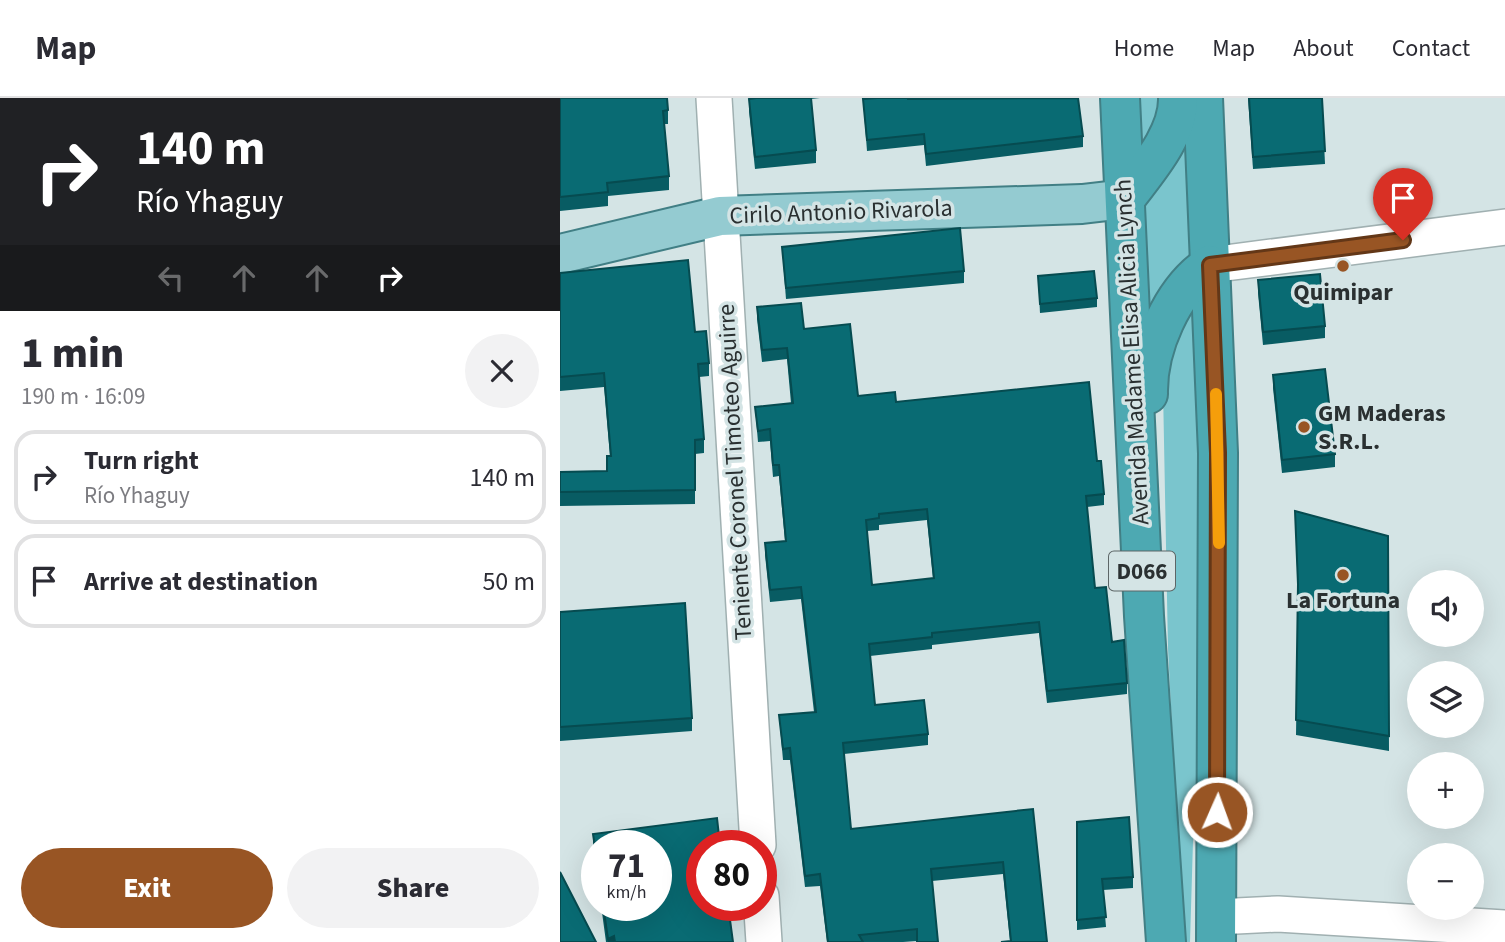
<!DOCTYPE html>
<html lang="en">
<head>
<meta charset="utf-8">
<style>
	body { margin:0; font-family:"Source Sans 3",sans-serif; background:#f2f2f3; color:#2b2b33; height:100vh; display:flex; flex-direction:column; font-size:26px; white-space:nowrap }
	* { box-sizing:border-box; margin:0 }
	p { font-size:23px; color:#7c7c81 }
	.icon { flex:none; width:38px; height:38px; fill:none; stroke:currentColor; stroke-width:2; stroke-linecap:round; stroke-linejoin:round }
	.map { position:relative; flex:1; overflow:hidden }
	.details { display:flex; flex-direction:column; background:#fff; width:560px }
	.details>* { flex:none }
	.top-card { background:#202124; color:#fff; overflow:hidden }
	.buttons { position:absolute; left:847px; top:472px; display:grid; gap:14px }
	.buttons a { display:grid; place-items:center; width:77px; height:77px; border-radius:50%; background:#fff; box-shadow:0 7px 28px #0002; font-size:35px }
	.speed { position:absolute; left:21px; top:732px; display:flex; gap:14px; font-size:35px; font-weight:700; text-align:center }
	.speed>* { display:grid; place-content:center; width:91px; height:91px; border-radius:50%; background:#fff; box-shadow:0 7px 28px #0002; line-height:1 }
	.speed small { font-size:18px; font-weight:400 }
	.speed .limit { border:10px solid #d22; background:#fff; color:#111 }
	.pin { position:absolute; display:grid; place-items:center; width:60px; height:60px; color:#fff; margin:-72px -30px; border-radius:50% 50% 50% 0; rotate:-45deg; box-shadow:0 0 7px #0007 }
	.pin .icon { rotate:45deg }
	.me { position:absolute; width:77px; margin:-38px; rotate:2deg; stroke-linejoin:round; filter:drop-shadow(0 0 5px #0008) }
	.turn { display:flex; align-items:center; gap:24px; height:147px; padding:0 21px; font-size:32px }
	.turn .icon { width:91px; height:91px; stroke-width:2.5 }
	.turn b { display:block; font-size:49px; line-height:60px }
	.lanes { display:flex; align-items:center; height:66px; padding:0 21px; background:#0003; justify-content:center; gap:35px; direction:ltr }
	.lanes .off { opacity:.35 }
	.round { display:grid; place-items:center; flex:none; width:74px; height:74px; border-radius:37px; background:#f2f2f3 }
	.summary { display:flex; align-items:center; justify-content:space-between; height:119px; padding:0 21px }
	h1 { font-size:42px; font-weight:800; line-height:52px }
	.cta { display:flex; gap:14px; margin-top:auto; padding:14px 21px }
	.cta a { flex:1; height:80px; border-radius:42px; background:#985524; color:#fff; font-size:28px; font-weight:800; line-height:80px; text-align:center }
	.cta a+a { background:#f2f2f3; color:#2b2b33 }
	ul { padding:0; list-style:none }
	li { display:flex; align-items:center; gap:21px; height:94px; margin:0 14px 10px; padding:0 7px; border:4px solid #e1e1e2; border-radius:21px }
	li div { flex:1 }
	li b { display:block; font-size:26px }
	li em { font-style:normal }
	header { display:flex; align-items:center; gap:42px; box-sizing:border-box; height:98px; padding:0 35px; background:#fff; border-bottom:2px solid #e1e1e2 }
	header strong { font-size:33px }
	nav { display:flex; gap:38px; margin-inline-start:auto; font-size:24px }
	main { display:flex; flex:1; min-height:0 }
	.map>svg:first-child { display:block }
	.grass { fill:#7ac5cd }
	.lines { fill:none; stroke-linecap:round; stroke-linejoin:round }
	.minor-casing { stroke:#a0b0b1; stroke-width:38 }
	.major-casing { stroke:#417f85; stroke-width:42 }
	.highway-casing { stroke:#417f85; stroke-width:42 }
	.minor { stroke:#fff; stroke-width:35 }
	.major { stroke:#94cbd1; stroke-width:38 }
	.highway { stroke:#4da9b2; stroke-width:38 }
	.wall { fill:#085c63; fill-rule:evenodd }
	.shaded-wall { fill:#064b50 }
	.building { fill:#096b73; stroke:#064b50; stroke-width:2; fill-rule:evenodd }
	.route-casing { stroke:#633717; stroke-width:18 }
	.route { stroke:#985524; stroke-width:12 }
	.slow { stroke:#f59e0b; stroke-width:12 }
	.poi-dot { fill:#985524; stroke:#d4e4e5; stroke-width:2.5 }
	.labels { text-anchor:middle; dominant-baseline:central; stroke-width:7; stroke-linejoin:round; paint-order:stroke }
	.shield { fill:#d4e4e5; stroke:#5d6667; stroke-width:2 }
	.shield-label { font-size:23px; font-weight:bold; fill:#2a3031 }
	.street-label { font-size:24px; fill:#2a3031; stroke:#d4e4e5 }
	.poi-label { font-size:24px; font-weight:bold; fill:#2a3031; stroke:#d4e4e5 }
</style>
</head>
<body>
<header>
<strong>Map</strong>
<nav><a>Home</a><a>Map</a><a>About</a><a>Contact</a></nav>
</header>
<main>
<section class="details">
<div class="top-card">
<div class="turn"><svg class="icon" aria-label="right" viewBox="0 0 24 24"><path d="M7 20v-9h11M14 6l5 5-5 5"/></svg><div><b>140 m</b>Río Yhaguy</div></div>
<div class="lanes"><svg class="icon off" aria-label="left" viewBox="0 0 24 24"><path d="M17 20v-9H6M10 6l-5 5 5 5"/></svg><svg class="icon off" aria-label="ahead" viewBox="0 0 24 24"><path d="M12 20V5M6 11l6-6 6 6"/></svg><svg class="icon off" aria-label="ahead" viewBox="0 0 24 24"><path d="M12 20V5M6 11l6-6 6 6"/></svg><svg class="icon" aria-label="right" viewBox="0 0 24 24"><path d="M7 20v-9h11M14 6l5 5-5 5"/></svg></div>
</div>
<div class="summary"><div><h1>1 min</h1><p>190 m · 16:09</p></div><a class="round"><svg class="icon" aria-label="close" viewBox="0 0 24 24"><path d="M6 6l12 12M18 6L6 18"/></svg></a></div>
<ul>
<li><svg class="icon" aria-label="right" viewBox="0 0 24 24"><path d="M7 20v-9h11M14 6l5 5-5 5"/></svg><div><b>Turn right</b><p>Río Yhaguy</p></div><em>140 m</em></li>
<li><svg class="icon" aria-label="arrive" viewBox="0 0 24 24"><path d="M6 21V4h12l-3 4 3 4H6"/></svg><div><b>Arrive at destination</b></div><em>50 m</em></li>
</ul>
<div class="cta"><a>Exit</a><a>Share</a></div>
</section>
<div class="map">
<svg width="945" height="844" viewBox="0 0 945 844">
	<rect width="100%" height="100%" fill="#d4e4e5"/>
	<!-- grass -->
	<g class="grass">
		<path d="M576 0H607L580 60Z"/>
		<path d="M625 28 633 155 589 237 580 100Z"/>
		<path d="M635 192 640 287 641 687 633 743 630 844H623L608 551 603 291 605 259Z"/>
	</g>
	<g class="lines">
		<defs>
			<g id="minor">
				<path d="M154 0 198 747"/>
				<path d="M650 167 945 129"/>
				<path d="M201 798 204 844"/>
				<path d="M656 819 718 816 945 830"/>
			</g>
			<path id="major" d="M0 156 160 118 522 106 565 101"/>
			<g id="highway">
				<path d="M560 0 584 518 606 844"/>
				<path d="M643 0 658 355 656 844"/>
				<path d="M565 101C586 73 619 37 618 0"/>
				<path d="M588 296C587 250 612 192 650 167"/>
			</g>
		</defs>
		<!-- minor casing -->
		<use href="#minor" class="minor-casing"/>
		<!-- major casing -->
		<use href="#major" class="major-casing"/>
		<!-- highway casing -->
		<use href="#highway" class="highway-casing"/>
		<!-- minor -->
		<use href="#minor" class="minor"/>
		<!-- major -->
		<use href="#major" class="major"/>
		<!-- highway -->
		<use href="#highway" class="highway"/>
	</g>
	<!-- wall -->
	<g class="wall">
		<path d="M0 0 108 12V26H104L109 78V92L48 98V108L0 113Z"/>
		<path d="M195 0H260L251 1 256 52V65L195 71 189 13V1Z"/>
		<path d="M688 0H762L765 66 693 71Z"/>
		<path d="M303 1H348L523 38V49L366 68 364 47 307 53Z"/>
		<path d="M222 149 404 173V185L226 201Z"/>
		<path d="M0 175 135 234 149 265V278L139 279 144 341V355L135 356V406L0 408V374L47 373 50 358 44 289 0 293Z"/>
		<path d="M478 178 537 200V209L480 215Z"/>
		<path d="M698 182 765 228V240L703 247 698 195Z"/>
		<path d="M197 209 244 231 298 298 336 304 537 363 544 396V407L527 409 535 490 552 544 567 585V596L487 605 479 535 372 547V551L310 558 315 607 368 636V647L284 656 291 731 473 711 487 844 450 843 443 776 372 783 357 843 343 844H267L260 788 245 789 230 662H223L219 617 254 614 241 501 210 504 205 457V445L225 443 219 378 213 379 210 343 198 344 195 309 231 305 227 261 202 264 197 221ZM367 422 373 481 312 487 307 433 319 432V427Z"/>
		<path d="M713 277 775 356V369L722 375 713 290Z"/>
		<path d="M735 413 828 438 829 653 736 637 738 497Z"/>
		<path d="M0 514 132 620V633L0 643Z"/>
		<path d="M517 724 573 779V790L543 792 546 829 517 832Z"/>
		<path d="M33 736 173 844H46L41 807H96L37 747V775L33 749Z"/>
	</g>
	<!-- shaded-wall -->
	<path class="shaded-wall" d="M54 838V844H48V841Z"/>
	<!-- building -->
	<g class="building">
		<path d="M0 0H107L108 12 103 13 109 78 47 85 48 94 0 99Z"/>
		<path d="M196 0H251L256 52 195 59 189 1Z"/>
		<path d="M317 0H348V1L518 0 523 38 366 56 364 36 307 42 303 1Z"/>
		<path d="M689 0H762L765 53 693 59Z"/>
		<path d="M400 130 404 173 226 190 222 149Z"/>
		<path d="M128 162 135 234 146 233 149 265 138 266 144 341 135 342V392L0 394V374L47 373V358H51L44 275 0 279V175Z"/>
		<path d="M534 173 537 200 480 206 478 178Z"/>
		<path d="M760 176 765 228 703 234 698 182Z"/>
		<path d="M241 205 244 231 290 226 298 298 335 294 336 304 529 284 537 363H541L544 396 526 398 535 490 546 489 552 544 564 542 567 585 487 593 479 524 372 535V539L309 546 315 607 364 602 368 636 283 645 291 731 473 711 487 844H441L451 843 443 764 371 771 378 844H357V831L299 837 303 844H268L260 776 245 778 230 650 223 651 219 617 256 614 241 489 210 492 205 445 226 443 219 367H213L210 331 198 333 195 309 233 305 227 250 202 252 197 209ZM367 411 374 480 312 487 306 422 319 420V416Z"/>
		<path d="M765 271 775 356 722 362 713 277Z"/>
		<path d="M735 413 828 438 829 638 736 622 738 486Z"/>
		<path d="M125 505 132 620 0 629V514Z"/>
		<path d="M569 719 573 779 542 781 546 819 517 822V724Z"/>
		<path d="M157 720 160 747H142V807H168L173 844H55L54 838 48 841 43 807H96V747H37V762L33 736Z"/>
		<path d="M0 774 36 844H0Z"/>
	</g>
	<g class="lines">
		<defs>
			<path id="route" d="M657 714 658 355 650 167 843 142"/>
		</defs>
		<!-- route casing -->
		<use href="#route" class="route-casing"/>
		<!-- route -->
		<use href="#route" class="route"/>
		<!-- slow -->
		<path class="slow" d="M656 296 659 445"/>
	</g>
	<!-- markers -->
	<g class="poi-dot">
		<circle cx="783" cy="168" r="7"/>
		<circle cx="744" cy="329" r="7"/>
		<circle cx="783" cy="477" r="7"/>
	</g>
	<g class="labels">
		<!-- shield labels -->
		<rect class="shield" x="549" y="453.5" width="66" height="39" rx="5"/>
		<g class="shield-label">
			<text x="582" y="473">D066</text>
		</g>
		<!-- street labels -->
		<g class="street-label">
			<text transform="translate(281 114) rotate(-2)">Cirilo Antonio Rivarola</text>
			<text transform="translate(572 254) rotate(-93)">Avenida Madame Elisa Alicia Lynch</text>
			<text transform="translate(175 374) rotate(-93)">Teniente Coronel Timoteo Aguirre</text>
		</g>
		<!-- poi labels -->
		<g class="poi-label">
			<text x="783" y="194">Quimipar</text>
			<text x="758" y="315" text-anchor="start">GM Maderas<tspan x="758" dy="28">S.R.L.</tspan></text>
			<text x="783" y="502">La Fortuna</text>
		</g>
	</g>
</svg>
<div class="buttons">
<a><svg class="icon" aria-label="sound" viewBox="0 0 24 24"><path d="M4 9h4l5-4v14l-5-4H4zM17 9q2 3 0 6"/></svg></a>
<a><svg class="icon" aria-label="layers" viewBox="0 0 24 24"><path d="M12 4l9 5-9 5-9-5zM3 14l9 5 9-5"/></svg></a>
<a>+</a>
<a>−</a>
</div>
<div class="speed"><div>71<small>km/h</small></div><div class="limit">80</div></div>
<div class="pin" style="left:843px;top:142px;background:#d93025"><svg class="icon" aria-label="arrive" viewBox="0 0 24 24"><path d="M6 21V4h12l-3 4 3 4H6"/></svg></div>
<svg class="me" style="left:657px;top:714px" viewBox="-20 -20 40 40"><circle r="17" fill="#985524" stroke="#fff" stroke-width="3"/><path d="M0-11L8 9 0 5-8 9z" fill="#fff"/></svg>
</div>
</main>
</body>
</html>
